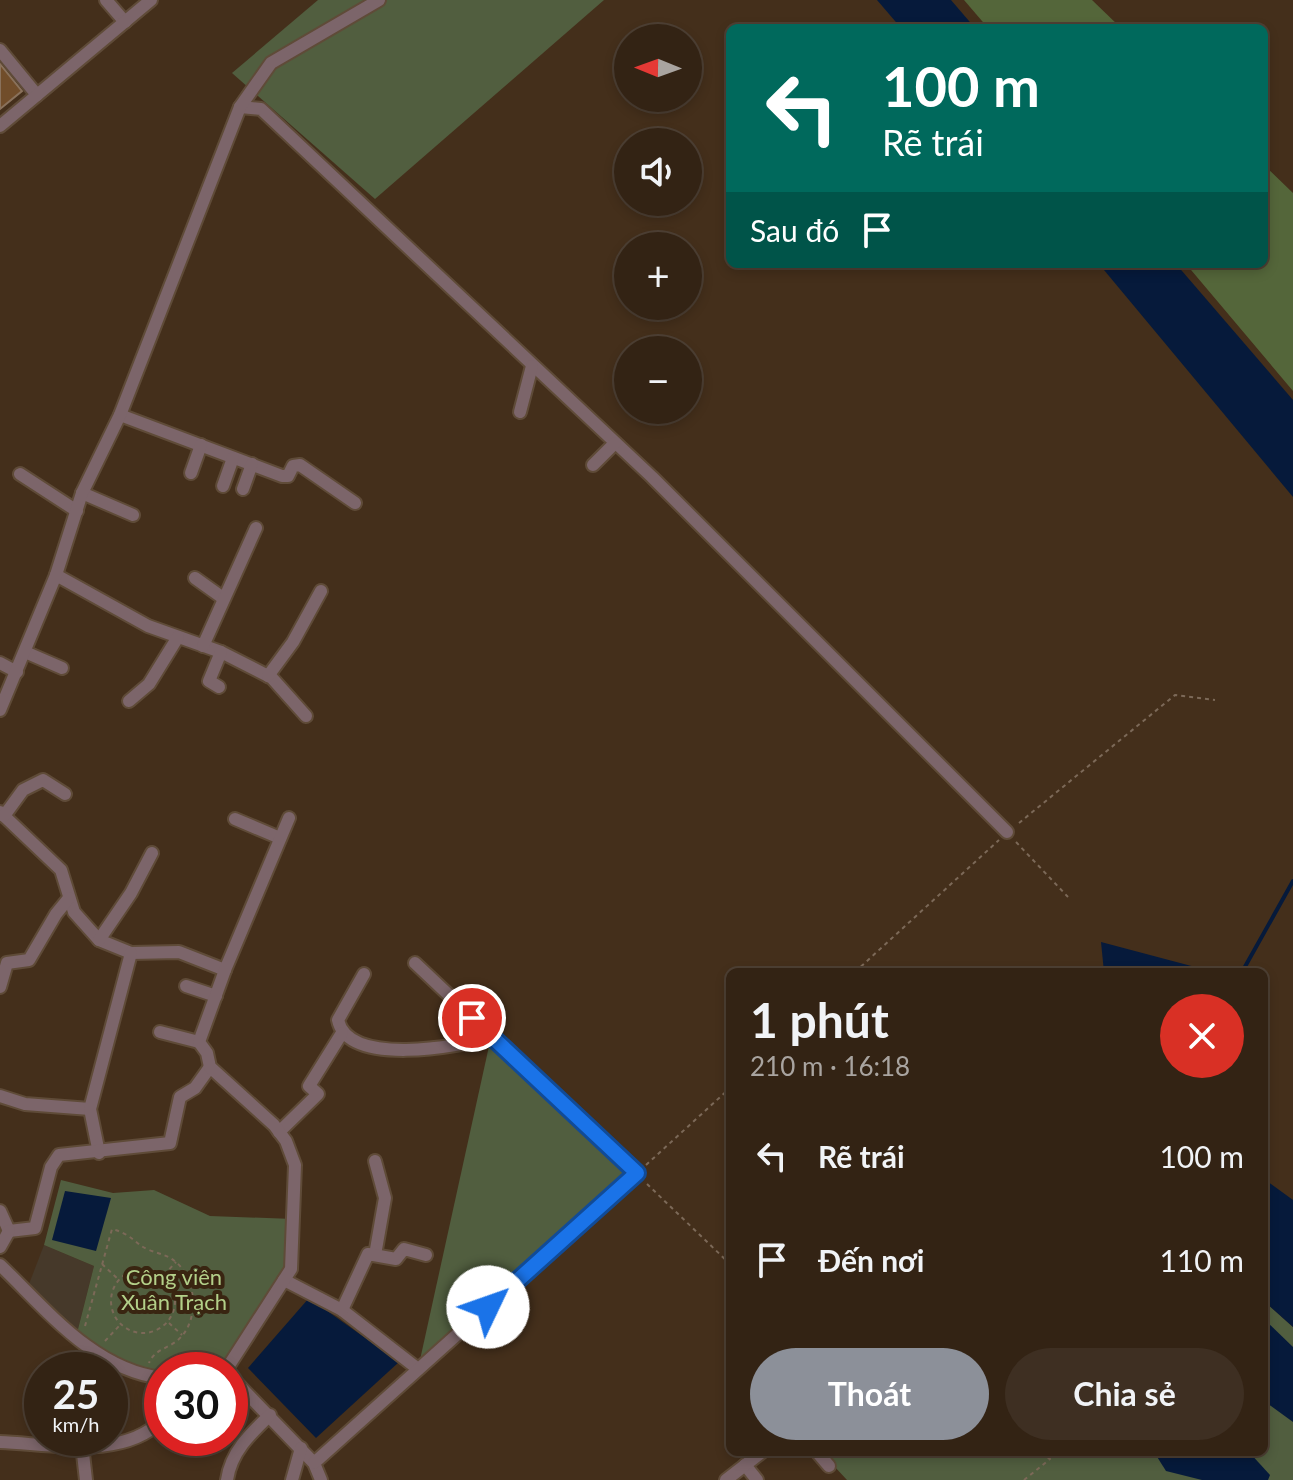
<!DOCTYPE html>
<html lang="vi">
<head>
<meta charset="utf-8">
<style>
	body { margin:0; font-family:Lato,sans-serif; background:#3e2f22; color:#f1f3f6; height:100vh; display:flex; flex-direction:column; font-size:30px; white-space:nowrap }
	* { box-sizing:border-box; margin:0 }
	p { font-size:26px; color:#a9a4a0 }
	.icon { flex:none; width:44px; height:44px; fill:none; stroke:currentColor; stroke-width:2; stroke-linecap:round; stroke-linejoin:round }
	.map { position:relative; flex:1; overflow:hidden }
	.drawer { position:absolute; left:726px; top:968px; width:542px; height:488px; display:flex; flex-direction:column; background:#332314; border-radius:12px; box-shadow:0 4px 12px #0003,0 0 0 2px #4e4034 }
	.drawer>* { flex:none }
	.guide { position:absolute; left:726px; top:24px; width:542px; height:244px; border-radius:12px; box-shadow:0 4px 12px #0003,0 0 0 2px #4e4034; background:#00695c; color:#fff; overflow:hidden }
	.needle { width:52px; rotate:271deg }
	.controls { position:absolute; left:614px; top:24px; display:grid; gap:16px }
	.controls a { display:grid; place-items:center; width:88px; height:88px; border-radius:50%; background:#332314; box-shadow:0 4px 12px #0003,0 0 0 2px #4e4034; font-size:40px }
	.speed { position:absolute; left:24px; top:1352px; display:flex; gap:16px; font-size:40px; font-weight:700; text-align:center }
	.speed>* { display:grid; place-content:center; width:104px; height:104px; border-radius:50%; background:#332314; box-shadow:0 4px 12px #0003,0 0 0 2px #4e4034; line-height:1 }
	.speed small { font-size:20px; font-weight:400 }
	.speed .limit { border:12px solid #d22; background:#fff; color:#111 }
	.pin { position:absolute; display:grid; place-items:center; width:68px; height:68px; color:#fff; margin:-34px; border:4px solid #fff; border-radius:50%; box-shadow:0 2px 8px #0007 }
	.me { position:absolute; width:88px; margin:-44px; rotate:48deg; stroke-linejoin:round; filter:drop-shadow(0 0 6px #0008) }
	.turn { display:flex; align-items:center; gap:28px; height:168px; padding:0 24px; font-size:36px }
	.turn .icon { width:104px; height:104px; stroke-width:2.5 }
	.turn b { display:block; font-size:56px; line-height:68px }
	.then { display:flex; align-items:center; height:76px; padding:0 24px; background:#0003; gap:16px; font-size:30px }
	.round { display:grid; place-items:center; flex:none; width:84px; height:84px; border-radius:42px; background:#3e2f22 }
	.overview { display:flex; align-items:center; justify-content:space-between; height:136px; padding:0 24px }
	h1 { font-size:48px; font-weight:700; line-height:60px }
	.primary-button { display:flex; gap:16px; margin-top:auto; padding:16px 24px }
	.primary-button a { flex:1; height:92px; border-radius:48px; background:#8c9099; color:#fff; font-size:32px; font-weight:700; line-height:92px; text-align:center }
	.primary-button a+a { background:#3e2f22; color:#f1f3f6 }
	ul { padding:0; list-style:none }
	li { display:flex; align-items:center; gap:24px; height:104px; padding:0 24px }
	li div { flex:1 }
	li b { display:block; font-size:30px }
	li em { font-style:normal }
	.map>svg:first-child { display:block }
	.commercial { fill:#46392a }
	.green { fill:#515e3f }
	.forest { fill:#54663a }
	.water { fill:#061a3b }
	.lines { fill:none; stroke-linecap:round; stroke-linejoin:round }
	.stream { stroke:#061a3b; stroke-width:4 }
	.building { fill:#714d2a; stroke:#89715b; stroke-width:2 }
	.minor-casing { stroke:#5f4b38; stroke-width:16 }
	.path { stroke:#7c6958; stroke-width:2; stroke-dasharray:4 4; stroke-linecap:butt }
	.minor { stroke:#7c656a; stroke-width:12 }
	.route-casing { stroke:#114b97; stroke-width:20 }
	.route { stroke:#1a73e8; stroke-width:14 }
	.labels { text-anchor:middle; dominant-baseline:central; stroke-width:8; stroke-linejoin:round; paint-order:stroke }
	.park-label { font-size:22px; fill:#b3d089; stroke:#392511 }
</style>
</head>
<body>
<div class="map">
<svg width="1293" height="1480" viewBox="0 0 1293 1480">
	<rect width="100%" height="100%" fill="#442f1b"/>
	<!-- commercial -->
	<path class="commercial" d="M44 1245 94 1266 76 1337 29 1284Z"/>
	<!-- green -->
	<g class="green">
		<path d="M318 0H604L375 199 232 73Z"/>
		<path d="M491 1037 637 1173 418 1369Z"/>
		<path d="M61 1180 113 1193 154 1190 210 1216 293 1219 291 1269 226 1370H162V1378L148 1377 76 1337 94 1266 44 1245Z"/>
		<path d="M1264 1301 1293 1327V1480H847L821 1452H1032L1050 1459 1054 1452H1264Z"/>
	</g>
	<!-- forest -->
	<g class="forest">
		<path d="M964 0H1092L1121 28H988Z"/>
		<path d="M1264 165 1293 193V391L1186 264H1264Z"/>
	</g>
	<!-- water -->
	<g class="water">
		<path d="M877 0H951L975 28H901Z"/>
		<path d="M1099 264H1176L1293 400V497Z"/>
		<path d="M1101 942 1214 972H1104Z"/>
		<path d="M1264 1179 1293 1200V1327L1264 1301Z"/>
		<path d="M65 1191 111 1198 96 1251 52 1240Z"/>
		<path d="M309 1298 399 1362 316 1438 248 1368Z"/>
		<path d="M1264 1319 1293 1347V1422L1264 1401Z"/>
		<path d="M1154 1452H1249L1270 1475 1268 1480H1202L1166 1471Z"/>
	</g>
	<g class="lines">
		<!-- stream -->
		<path class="stream" d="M1242 972 1293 881"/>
	</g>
	<!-- building -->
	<path class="building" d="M0 64 22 91 0 109Z"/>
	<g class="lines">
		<defs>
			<g id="minor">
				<path d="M106 0 125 22"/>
				<path d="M0 50 37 95"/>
				<path d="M240 107 261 109 652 477 1007 832"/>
				<path d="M0 126 151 0"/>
				<path d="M520 412 532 366"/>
				<path d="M120 415 282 476H288L293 466 300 465 355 503"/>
				<path d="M593 465 615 443"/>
				<path d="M191 473 201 445"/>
				<path d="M20 474 77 511"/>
				<path d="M223 486 233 458"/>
				<path d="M243 489 252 464"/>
				<path d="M82 493 133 515"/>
				<path d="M56 575 148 626 221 652 272 678 306 716"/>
				<path d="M195 578 223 598"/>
				<path d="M203 646 256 528"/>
				<path d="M25 652 62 668"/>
				<path d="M0 663 17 672"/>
				<path d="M268 676 293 642 321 591"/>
				<path d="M219 687 209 681 221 652"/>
				<path d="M129 701 149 684 178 637"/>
				<path d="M0 710 56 575 82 493 120 415 240 107 271 63 379 0"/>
				<path d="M0 812 61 870 74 912 99 940 131 953 179 952 225 970"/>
				<path d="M4 816 23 790 43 780 65 794"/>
				<path d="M235 819 280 838"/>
				<path d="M99 940 131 893 152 853"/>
				<path d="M364 974 338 1020C348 1067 459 1047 491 1037"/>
				<path d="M186 986 216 996"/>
				<path d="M0 987 7 963 29 960 56 914 69 898"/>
				<path d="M160 1032 199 1042"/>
				<path d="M0 1096 25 1104 90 1109"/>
				<path d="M279 1132 318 1094 309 1086 342 1033"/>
				<path d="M99 1153 90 1109 131 953"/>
				<path d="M0 1211 9 1231"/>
				<path d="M9 1231 35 1228 51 1167 59 1155 170 1143 180 1097 195 1088 210 1067"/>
				<path d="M0 1247 9 1231"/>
				<path d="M375 1255 385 1198 375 1161"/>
				<path d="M0 1265C47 1310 94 1370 162 1378"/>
				<path d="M284 1280 342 1310 418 1369"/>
				<path d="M342 1310 368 1254 396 1259 404 1249 426 1255"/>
				<path d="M226 1370 291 1269 295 1165 286 1141 274 1125 210 1067 207 1053 199 1042 225 970 289 818"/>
				<path d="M230 1376 314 1463 321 1480"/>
				<path d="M0 1442C51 1444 123 1460 162 1420"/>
				<path d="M82 1445 86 1480"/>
				<path d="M817 1452 829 1466"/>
				<path d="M314 1463 637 1173 415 963"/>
				<path d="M745 1465 757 1480"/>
				<path d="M227 1480C231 1452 250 1434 270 1415"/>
				<path d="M292 1480 301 1448"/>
				<path d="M726 1480 762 1452"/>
			</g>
		</defs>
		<!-- minor casing -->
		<use href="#minor" class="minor-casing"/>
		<!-- path -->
		<g class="path">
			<path d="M1019 823 1175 695 1215 700"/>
			<path d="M1016 842 1068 897"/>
			<path d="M855 972 999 840"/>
			<path d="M646 1165 730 1088"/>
			<path d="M647 1184 730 1264"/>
			<path d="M102 1264 118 1279"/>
			<circle cx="143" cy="1301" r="32"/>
			<path d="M164 1275 176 1262"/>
			<path d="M169 1323 182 1335"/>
			<path d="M85 1326 112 1229C132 1234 136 1245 149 1250 160 1254 168 1255 177 1263 196 1280 199 1318 181 1337 170 1349 155 1348 149 1363"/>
			<path d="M105 1341 120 1325"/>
			<path d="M1024 1480 1050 1459 1036 1452"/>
		</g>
		<!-- minor -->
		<use href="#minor" class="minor"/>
	</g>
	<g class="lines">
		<defs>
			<path id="route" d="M472 1018 637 1173 488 1307"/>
		</defs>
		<!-- route casing -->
		<use href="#route" class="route-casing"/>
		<!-- route -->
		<use href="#route" class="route"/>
	</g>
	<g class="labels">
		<!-- park labels -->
		<g class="park-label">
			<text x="174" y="1276">Công viên<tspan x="174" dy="25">Xuân Trạch</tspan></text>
		</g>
	</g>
</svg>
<div class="controls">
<a><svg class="needle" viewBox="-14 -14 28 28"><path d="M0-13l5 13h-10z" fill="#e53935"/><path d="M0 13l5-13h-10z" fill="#a9a4a0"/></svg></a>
<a><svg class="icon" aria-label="sound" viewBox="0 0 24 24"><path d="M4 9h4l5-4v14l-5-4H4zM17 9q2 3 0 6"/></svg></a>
<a>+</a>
<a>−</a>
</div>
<div class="speed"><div>25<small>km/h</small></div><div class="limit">30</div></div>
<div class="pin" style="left:472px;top:1018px;background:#d93025"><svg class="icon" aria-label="arrive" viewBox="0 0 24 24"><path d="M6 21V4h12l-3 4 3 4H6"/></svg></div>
<svg class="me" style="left:488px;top:1307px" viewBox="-20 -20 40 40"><circle r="19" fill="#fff"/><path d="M0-13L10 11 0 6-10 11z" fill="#1a73e8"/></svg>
<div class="guide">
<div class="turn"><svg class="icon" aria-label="left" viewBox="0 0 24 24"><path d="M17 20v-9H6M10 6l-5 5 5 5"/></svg><div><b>100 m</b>Rẽ trái</div></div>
<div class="then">Sau đó<svg class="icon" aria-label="arrive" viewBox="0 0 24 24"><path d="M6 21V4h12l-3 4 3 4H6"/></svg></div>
</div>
<section class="drawer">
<div class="overview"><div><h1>1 phút</h1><p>210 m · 16:18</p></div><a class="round" style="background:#d93025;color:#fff"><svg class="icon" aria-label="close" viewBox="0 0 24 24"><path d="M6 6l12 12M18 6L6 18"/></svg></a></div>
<ul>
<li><svg class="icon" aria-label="left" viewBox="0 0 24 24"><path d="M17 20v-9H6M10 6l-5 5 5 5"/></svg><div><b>Rẽ trái</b></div><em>100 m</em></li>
<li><svg class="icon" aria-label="arrive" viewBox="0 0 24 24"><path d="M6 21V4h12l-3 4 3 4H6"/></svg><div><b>Đến nơi</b></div><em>110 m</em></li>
</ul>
<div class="primary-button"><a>Thoát</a><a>Chia sẻ</a></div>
</section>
</div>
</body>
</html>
